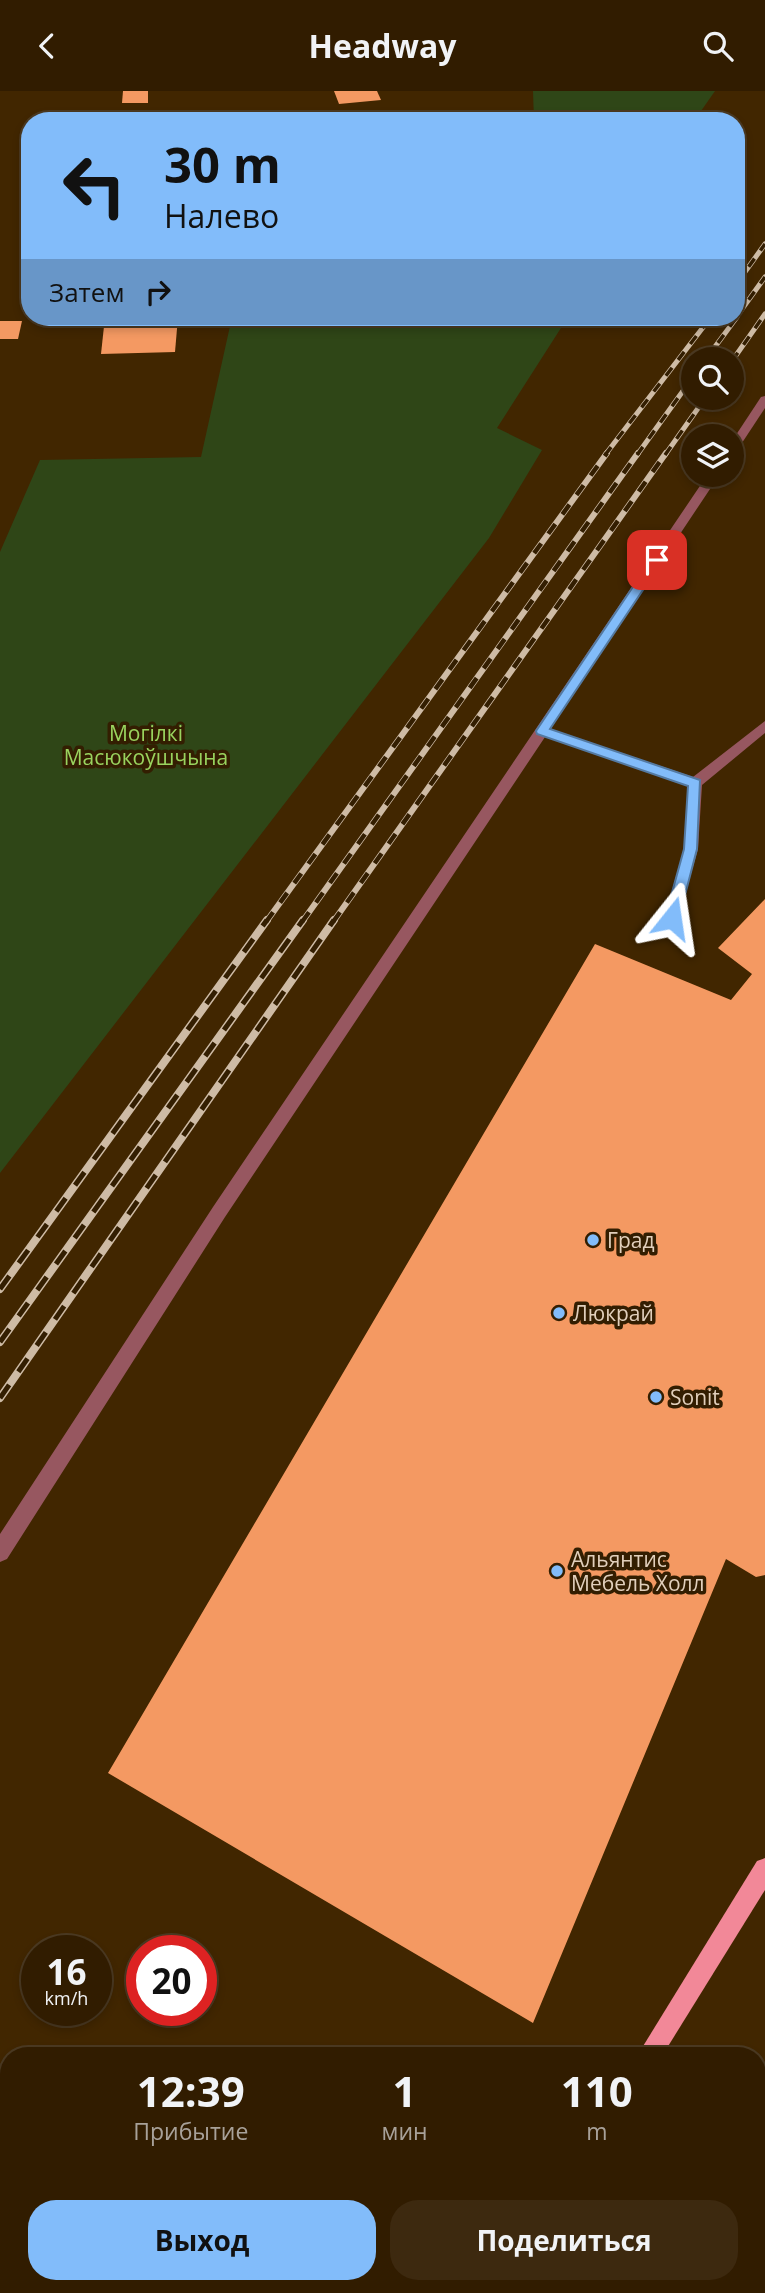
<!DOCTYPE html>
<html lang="ru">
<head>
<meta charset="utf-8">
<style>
	body { margin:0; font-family:"Open Sans",sans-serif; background:#3d290f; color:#f1f3f6; height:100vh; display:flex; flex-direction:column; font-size:26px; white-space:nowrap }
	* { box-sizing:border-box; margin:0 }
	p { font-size:23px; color:#a8a199 }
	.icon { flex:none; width:38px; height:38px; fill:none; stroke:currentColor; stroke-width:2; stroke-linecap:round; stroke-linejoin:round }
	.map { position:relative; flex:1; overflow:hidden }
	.side { position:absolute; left:0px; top:1956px; width:766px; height:247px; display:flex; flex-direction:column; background:#311c00; border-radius:28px 28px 0 0; box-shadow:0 4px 10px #0003,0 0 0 2px #4c3a22 }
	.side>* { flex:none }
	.hud { position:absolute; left:21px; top:21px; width:724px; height:214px; border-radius:28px; box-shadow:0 4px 10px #0003,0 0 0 2px #4c3a22; background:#82bcfa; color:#111; overflow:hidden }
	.tools { position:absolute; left:681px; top:256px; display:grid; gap:14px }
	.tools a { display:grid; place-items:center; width:63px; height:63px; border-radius:50%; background:#311c00; box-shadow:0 4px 10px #0003,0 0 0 2px #4c3a22; font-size:35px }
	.speed { position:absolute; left:21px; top:1844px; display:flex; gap:14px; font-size:35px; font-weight:700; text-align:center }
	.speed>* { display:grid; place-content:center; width:91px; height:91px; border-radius:50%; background:#311c00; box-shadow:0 4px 10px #0003,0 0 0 2px #4c3a22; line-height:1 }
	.speed small { font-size:18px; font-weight:400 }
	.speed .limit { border:10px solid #d22; background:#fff; color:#111 }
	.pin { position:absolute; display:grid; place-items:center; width:60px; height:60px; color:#fff; margin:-30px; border-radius:14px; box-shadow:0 4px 10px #0006 }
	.me { position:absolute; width:77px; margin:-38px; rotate:15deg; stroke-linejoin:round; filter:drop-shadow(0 0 5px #0008) }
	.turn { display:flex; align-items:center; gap:24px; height:147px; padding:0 28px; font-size:32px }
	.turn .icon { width:91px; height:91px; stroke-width:2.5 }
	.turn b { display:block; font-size:49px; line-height:60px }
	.then { display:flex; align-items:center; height:66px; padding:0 28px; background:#0003; gap:14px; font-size:26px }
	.eta { display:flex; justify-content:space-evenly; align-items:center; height:119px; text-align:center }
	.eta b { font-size:42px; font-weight:700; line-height:49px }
	.primary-button { display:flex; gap:14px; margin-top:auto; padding:14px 28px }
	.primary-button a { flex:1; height:80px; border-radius:28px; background:#82bcfa; color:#111; font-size:28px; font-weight:700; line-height:80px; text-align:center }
	.primary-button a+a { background:#3d290f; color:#f1f3f6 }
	header { display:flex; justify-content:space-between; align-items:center; height:91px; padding:0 28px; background:#311c00; font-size:32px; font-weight:700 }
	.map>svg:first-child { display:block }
	.green { fill:#2f4617 }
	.building { fill:#f49962 }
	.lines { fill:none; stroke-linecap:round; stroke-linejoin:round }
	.minor { fill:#975760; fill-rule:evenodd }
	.major { fill:#f28898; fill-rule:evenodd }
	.rail-far2-casing { stroke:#cebba5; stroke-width:5 }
	.rail-far1-casing { stroke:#cebba5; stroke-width:6 }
	.rail-casing { stroke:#cebba5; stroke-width:8 }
	.rail-far2 { stroke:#331e01; stroke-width:3.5; stroke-dasharray:10; stroke-linecap:butt }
	.rail-far1 { stroke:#331e01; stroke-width:4.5; stroke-dasharray:12; stroke-linecap:butt }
	.rail { stroke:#331e01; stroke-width:5; stroke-dasharray:16; stroke-linecap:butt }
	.route { fill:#82bcfa; stroke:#547aa2; stroke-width:2 }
	.poi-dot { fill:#82bcfa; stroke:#331e01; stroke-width:2.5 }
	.labels { text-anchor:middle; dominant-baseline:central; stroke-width:7; stroke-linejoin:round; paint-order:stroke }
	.park-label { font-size:21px; fill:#99d35e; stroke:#331e01 }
	.poi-label { font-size:21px; fill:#e1cfbb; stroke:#331e01; text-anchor:start }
</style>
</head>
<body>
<header><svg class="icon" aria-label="back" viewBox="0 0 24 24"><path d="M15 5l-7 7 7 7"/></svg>Headway<svg class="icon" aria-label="search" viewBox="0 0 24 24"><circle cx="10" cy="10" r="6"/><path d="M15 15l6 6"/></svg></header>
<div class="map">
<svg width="765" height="2202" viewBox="0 0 765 2202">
	<rect width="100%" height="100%" fill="#412600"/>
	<!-- green -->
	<g class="green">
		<path d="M533 0H715L694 30H534Z"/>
		<path d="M232 226H568L497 337 542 359 489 447 0 1082V461L40 369 201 366Z"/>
	</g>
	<!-- building -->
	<g class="building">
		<path d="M123 0H148V12H122Z"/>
		<path d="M334 0H377L381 9 339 13Z"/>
		<path d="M105 226H178L175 261 101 263Z"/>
		<path d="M0 230H22L18 248H0Z"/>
		<path d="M765 808V1484L756 1486 726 1468 533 1932 108 1682 595 853 731 909 752 883 718 857Z"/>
	</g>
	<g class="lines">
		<!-- minor -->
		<g class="minor">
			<path d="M765 305V317L736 361H732V350L761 306Z"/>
			<path d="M708 383H720L550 638 693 686 765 630V642L702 694 698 758 677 831H667L664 827 684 758 688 695 545 646 225 1126 7 1468 0 1471V1443L213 1116Z"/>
			<path d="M458 2194H487L483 2202H455Z"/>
		</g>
		<!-- major -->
		<g class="major">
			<path d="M765 1767V1799L662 1965H637L757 1770Z"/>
			<path d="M765 1994V2028L758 2031V1997Z"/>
			<path d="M516 2194H543L539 2202H513Z"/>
			<path d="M656 2194H683L679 2202H653Z"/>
		</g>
		<defs>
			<g id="rail-far2">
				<path d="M737 192 765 153"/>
				<path d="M737 225 765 186"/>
				<path d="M706 268 737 226"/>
				<path d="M732 270 765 223"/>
				<path d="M605 364 711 226"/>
				<path d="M637 364 693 286"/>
				<path d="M665 364 706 306"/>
			</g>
			<g id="rail-far1">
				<path d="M266 831 607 362"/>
				<path d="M302 831 638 362"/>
				<path d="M333 831 666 362"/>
			</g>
			<g id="rail">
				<path d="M0 1198 267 829"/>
				<path d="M0 1251 303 829"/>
				<path d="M0 1307 334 829"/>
			</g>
		</defs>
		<!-- rail-far2 casing -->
		<use href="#rail-far2" class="rail-far2-casing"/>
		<!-- rail-far1 casing -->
		<use href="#rail-far1" class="rail-far1-casing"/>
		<!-- rail casing -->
		<use href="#rail" class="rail-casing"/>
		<!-- rail-far2 -->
		<use href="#rail-far2" class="rail-far2"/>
		<!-- rail-far1 -->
		<use href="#rail-far1" class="rail-far1"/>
		<!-- rail -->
		<use href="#rail" class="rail"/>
	</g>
	<!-- route -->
	<path class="route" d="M657 465 663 469 550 638 700 689 697 758 679 827 672 833 665 827 684 758 688 695 537 643 536 640 653 466Z"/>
	<!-- markers -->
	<g class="poi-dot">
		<circle cx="593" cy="1149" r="7"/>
		<circle cx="559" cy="1222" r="7"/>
		<circle cx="656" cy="1306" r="7"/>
		<circle cx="557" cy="1480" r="7"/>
	</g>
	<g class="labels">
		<!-- park labels -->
		<g class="park-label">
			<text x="146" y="642">Могілкі<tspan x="146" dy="24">Масюкоўшчына</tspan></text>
		</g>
		<!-- poi labels -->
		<g class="poi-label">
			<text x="607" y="1149">Град</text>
			<text x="573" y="1222">Люкрай</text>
			<text x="670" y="1306">Sonit</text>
			<text x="571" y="1468">Альянтис<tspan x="571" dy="24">Мебель Холл</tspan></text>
		</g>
	</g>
</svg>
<div class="tools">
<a><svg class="icon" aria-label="search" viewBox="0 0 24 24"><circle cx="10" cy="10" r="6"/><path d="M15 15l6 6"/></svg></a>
<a><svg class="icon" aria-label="layers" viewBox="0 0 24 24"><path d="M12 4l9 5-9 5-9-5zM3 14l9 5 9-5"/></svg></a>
</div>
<div class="speed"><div>16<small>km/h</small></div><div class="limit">20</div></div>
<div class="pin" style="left:657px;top:469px;background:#d93025"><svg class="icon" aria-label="arrive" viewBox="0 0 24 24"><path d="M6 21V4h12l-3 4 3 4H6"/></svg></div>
<svg class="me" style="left:672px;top:827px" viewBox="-20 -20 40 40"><path d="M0-17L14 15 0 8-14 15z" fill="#82bcfa" stroke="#fff" stroke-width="4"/></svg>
<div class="hud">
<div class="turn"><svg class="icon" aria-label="left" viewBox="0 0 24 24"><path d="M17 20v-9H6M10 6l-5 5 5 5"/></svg><div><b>30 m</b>Налево</div></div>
<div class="then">Затем<svg class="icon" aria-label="right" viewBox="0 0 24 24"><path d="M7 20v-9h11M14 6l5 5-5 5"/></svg></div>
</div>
<section class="side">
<div class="eta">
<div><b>12:39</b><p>Прибытие</p></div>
<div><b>1</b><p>мин</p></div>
<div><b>110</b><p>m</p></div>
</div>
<div class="primary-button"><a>Выход</a><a>Поделиться</a></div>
</section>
</div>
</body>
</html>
